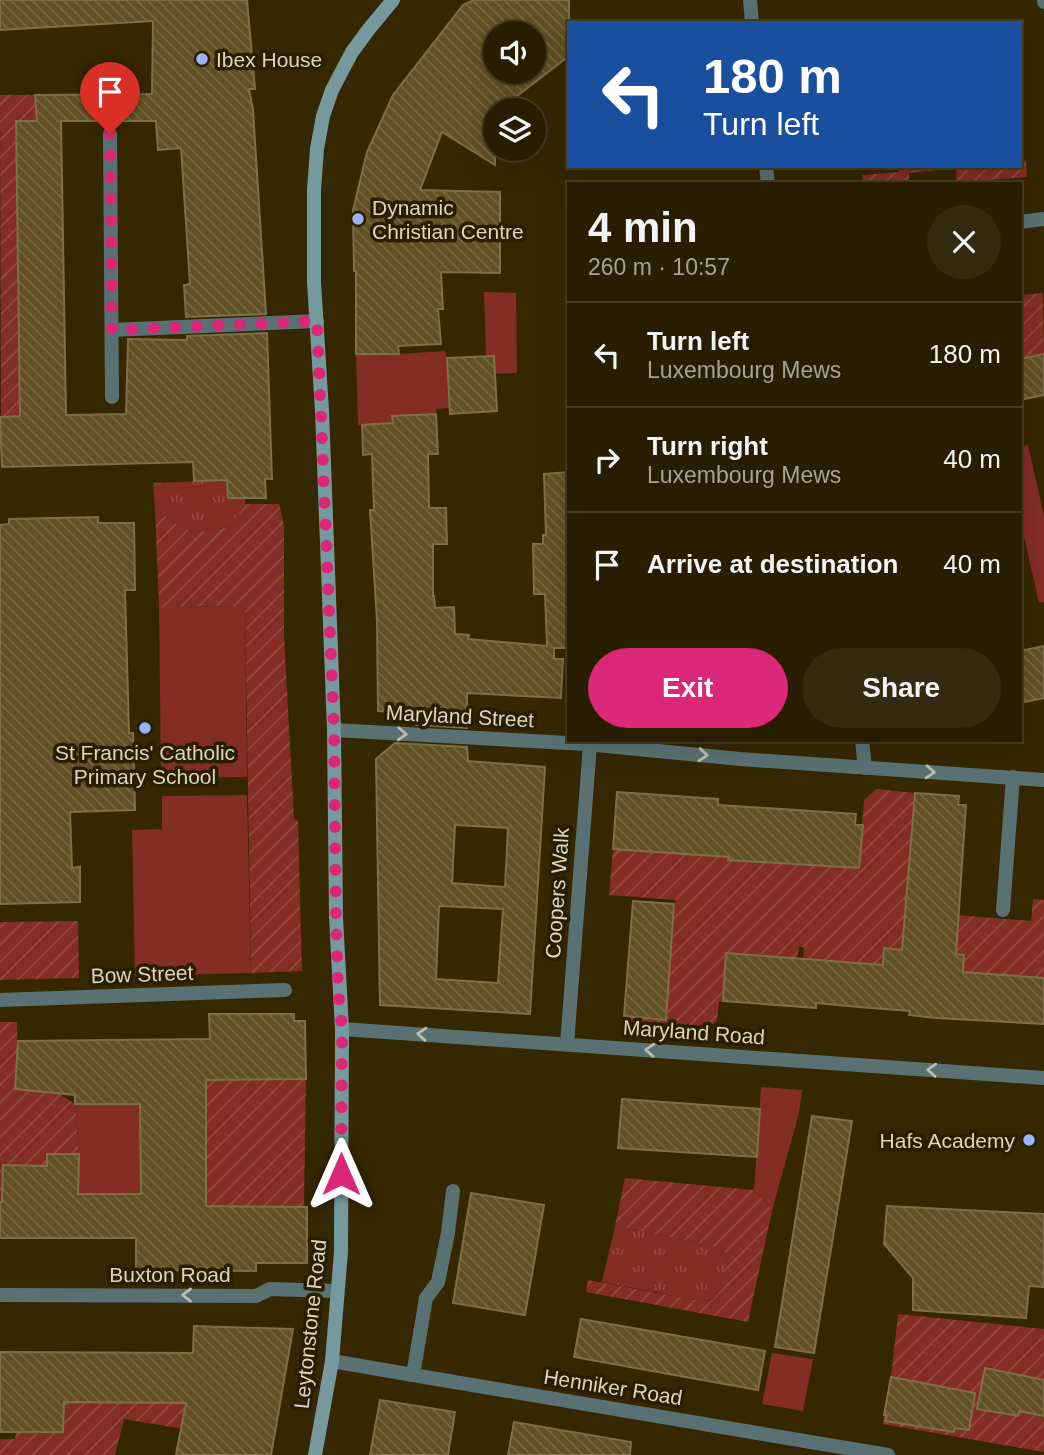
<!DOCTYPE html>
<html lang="en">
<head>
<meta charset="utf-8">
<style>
	body { margin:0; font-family:Helvetica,sans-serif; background:#342a0f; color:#f1f3f6; height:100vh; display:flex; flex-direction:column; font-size:26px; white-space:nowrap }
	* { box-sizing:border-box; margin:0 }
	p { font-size:23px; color:#a5a299 }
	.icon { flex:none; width:38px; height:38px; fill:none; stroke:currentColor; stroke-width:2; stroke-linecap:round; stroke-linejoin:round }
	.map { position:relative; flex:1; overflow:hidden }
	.panel { position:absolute; left:567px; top:182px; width:455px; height:560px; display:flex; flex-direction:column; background:#281d00; border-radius:0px; box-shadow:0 7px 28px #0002,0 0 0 2px #443b22 }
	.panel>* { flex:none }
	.guide { position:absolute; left:567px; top:21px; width:455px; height:147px; border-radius:0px; box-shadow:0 7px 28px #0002,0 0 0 2px #443b22; background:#1a4fa0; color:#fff; overflow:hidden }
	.tools { position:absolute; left:483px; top:21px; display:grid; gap:14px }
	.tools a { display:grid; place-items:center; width:63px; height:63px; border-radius:50%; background:#281d00; box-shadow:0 7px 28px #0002,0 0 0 2px #443b22; font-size:35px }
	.pin { position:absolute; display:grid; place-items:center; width:60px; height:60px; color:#fff; margin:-72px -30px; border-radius:50% 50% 50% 0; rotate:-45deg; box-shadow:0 0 7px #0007 }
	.pin .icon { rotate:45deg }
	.me { position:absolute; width:77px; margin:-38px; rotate:0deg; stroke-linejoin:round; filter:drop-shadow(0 0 5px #0008) }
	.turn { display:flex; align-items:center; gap:24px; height:147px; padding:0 21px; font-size:32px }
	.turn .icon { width:91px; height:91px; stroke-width:2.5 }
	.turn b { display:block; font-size:49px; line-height:60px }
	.round { display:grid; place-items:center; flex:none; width:74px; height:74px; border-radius:37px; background:#342a0f }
	.head { display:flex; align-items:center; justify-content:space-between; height:119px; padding:0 21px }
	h1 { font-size:42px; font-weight:600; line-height:52px }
	.cta { display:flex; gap:14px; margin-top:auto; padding:14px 21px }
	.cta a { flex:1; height:80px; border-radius:42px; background:#db2777; color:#fff; font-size:28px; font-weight:600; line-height:80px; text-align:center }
	.cta a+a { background:#342a0f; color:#f1f3f6 }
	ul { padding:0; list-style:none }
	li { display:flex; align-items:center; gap:21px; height:105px; padding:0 21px; border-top:2px solid #443b22 }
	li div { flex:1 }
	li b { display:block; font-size:26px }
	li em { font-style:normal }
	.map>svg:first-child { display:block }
	.grass { fill:#832d25 }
	.park { fill:url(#park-tufts) }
	.garden { fill:url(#garden-furrows) }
	.building { fill:url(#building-back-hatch); stroke:#7f6f48; stroke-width:2; fill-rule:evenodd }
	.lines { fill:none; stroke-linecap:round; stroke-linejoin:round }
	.lane { stroke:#5a7174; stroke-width:14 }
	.street { stroke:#5a7174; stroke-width:14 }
	.secondary { stroke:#75999f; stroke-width:14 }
	.oneway { stroke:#bcbbac }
	.route { stroke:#db2777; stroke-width:12; stroke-dasharray:0 21.6 }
	.poi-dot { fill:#9ab5fd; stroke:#291e01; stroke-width:2.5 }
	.labels { text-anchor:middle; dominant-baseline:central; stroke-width:7; stroke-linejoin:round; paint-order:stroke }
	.poi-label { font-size:21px; fill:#ddd4bf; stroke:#291e01; text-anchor:start }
	.street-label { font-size:21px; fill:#ddd4bf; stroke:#291e01 }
</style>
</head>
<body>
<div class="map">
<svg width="1044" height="1455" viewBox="0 0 1044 1455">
	<defs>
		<pattern id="park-tufts" width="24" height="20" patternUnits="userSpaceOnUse" patternTransform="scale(1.75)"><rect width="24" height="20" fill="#832d25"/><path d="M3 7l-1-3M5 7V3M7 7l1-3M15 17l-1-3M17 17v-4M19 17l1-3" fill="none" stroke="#944b43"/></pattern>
		<pattern id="garden-furrows" width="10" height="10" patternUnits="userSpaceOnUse" patternTransform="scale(1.75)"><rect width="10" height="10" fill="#832d25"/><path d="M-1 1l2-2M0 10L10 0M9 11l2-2" fill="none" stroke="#944b43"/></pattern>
		<pattern id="building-back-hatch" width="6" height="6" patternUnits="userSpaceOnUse" patternTransform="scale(1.75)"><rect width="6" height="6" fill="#615023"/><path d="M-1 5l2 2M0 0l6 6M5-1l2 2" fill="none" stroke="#776841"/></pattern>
	</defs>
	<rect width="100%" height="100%" fill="#352700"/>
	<!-- grass -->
	<g class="grass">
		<path d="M484 292 516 293 517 373 495 374 494 356H486Z"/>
		<path d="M445 351 447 358 450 408 436 409V413L393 416V423L358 425 356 354H399Z"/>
		<path d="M1028 445 1044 516V602L1039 603 1020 519V447Z"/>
		<path d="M245 606 247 777 161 778 159 607Z"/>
		<path d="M247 795 251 973 135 976 132 830 162 829V796Z"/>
		<path d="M761 1087 802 1090 799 1113 772 1211 769 1205 754 1190Z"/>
		<path d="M75 1104H144L143 1177 141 1178V1186L146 1207 78 1202 79 1154Z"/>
		<path d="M772 1353 813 1359 803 1411 762 1404Z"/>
	</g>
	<!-- park -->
	<g class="park">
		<path d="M227 480 228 498H245V504L231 527 195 532 181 527 155 509 153 483Z"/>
		<path d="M615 1226 720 1248 727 1255 720 1292 713 1300 701 1301 602 1282Z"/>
	</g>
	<!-- garden -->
	<g class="garden">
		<path d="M0 95H35L37 121H16L20 416 1 431Z"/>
		<path d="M1026 161 1027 177 979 181V184H957L956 169 977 166H1020V162Z"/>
		<path d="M899 166H946V169L909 173 910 184H863L862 175 899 172Z"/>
		<path d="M1043 293 1044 354 1020 359V295Z"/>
		<path d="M245 504H279L284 525V636L294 819 298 821 302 971 251 973 245 606 159 607 155 509 181 527 195 532 231 527Z"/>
		<path d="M876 789 915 793 906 911 1031 921 1033 899 1044 900V978L1027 976 1025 1001H1019L1020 976 963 972 964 955 885 948 883 965 803 959 804 947H799L797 959 726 954 723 1001 719 1002 717 1021 710 1026 625 1021 624 1016 665 1020 674 904 676 900 609 895 613 849 721 856 730 850 729 860 859 868 864 800Z"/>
		<path d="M78 921 79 978 0 980V922Z"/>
		<path d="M0 1022H17L18 1072 15 1089 58 1093 75 1104 79 1154 47 1155 46 1203 28 1166 3 1165 2 1202H0Z"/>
		<path d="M203 1076 236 1080 306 1079 304 1207 203 1206 206 1153V1082Z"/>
		<path d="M625 1178 754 1190 769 1205 772 1211 748 1322 586 1292 588 1280 701 1301 713 1300 720 1291 727 1255 720 1248 615 1226Z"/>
		<path d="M898 1314 1044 1329V1380L985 1368 978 1403 996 1412 1017 1416 1019 1411 1044 1417V1452L883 1424 884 1415H887L886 1420 934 1429 935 1424 941 1430 953 1432 955 1428 969 1430 975 1394 891 1377Z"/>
		<path d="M64 1385 100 1386V1403H114V1389L138 1403H184V1429L124 1419 115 1455H0V1439H15L16 1432H63Z"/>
	</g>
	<!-- building -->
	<g class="building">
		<path d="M0 0H247L255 89H249L253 110 266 314 186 317 184 285 190 284 181 148 158 150 156 121H61L66 415 126 414 128 339 187 340V336L267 333 272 479H265L266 498H228L227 480 194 481 193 462 2 467 0 417 20 416 16 121H37L35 95 152 94 153 21 0 30Z"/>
		<path d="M474 0H569V56L499 110H495V165L442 132 420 190 500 192V273L441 272 443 309H438L441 344 398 346 399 354H356V271H354L353 210 367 152 393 95 463 5ZM495 33H534V72H495Z"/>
		<path d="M1044 354V395L1020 400V359Z"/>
		<path d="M494 356 497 411 450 414 447 358Z"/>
		<path d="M436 414 438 454H428L429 508H446L447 544H433V596H434L435 608 454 607 455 634 469 635 468 639 547 646 545 594H534L533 544H543V535H546L544 474 569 472V648H554V659H563L561 698 467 693V728L417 725 431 714 378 711 377 621 370 510H374L372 454 363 455 362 425 393 423 392 416Z"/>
		<path d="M98 517V523H134L135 590H125L129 733H133L135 810 70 812 72 868 80 867V902L0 904V525L9 524V519Z"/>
		<path d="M1044 646V698L1020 703V651Z"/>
		<path d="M395 743 467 747 468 761 545 767 530 1014 380 1005 376 759ZM455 825 508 828 505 887 452 883ZM439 906 503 909 498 983 436 979Z"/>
		<path d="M617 792 718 799V805L856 814 855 825H863L859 868 728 860 729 857 613 849Z"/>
		<path d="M915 793 959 796 958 805H966L956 954 964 955 963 972 1044 978V1024L936 1018 909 1015 910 1011 859 1007 816 1003V1008L723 1001 726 953 883 965 884 948 902 950Z"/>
		<path d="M633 901 674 904 666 1020 624 1016Z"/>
		<path d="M209 1014H294V1021H305L306 1079 206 1080V1206L307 1207V1263H256V1271L136 1270V1238H0V1202H2L3 1165 47 1166V1154H79L78 1194H141L140 1104H75V1095L15 1089 18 1041 210 1039Z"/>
		<path d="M622 1099 760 1109 757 1157 618 1148Z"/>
		<path d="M812 1116 852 1121 814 1353 775 1347Z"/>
		<path d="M471 1193 544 1205 525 1315 453 1303Z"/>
		<path d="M887 1206 1044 1214V1287L1029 1286 1026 1318 913 1310V1278L884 1244Z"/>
		<path d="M581 1319 765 1351 758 1390 574 1357Z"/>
		<path d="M194 1326 293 1329 271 1455H176L186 1403 64 1402 63 1432H0V1352L193 1353Z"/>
		<path d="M985 1368 1044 1380V1416L1019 1411 1018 1416 977 1409Z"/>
		<path d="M891 1377 975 1393 969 1430 955 1428 954 1432 885 1421 887 1415H884Z"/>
		<path d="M380 1400 455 1412 448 1455H370Z"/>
		<path d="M514 1422 631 1442 630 1455H508Z"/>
	</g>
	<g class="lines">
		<!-- lane -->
		<g class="lane">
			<path d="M110 134 112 397"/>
			<path d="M1020 222 1044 219"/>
			<path d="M1003 910 1013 777"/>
			<path d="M332 1361 413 1375 426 1298 438 1282 448 1233 453 1191"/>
		</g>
		<!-- street -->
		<g class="street">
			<path d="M750 0 752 23"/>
			<path d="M1044 0V2"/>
			<path d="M766 166 768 184"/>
			<path d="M112 330 317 321"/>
			<path d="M334 730 586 744 740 759 1044 780"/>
			<path d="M862 740 865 768"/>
			<path d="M0 1000 285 990"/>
			<path d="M342 1029 1044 1078"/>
			<path d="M567 1044 590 745"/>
			<path d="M0 1295 256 1296 270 1289 337 1291"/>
			<path d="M413 1375 888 1455"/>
		</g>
		<!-- secondary -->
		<path class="secondary" d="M315 1455 332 1361 341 1252 342 1029 336 917 334 730 322 411 314 282V190L317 149 323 116 332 90 352 52 369 29 393 0"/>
	</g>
	<!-- one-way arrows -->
	<defs><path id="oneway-chevron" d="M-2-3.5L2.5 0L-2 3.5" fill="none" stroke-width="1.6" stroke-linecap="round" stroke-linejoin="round" transform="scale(1.75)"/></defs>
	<g class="oneway">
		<use href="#oneway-chevron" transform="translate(402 734) rotate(3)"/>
		<use href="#oneway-chevron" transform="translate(703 755) rotate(5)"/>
		<use href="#oneway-chevron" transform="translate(930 772) rotate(4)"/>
		<use href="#oneway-chevron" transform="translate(422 1034) rotate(-176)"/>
		<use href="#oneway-chevron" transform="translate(650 1050) rotate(-176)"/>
		<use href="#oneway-chevron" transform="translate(932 1070) rotate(-176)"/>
		<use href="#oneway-chevron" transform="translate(187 1295) rotate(-179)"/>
	</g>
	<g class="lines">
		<!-- route -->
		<path class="route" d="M110 134 112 330 317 321 334 730 336 917 338 989 342 1029 341 1174"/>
	</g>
	<!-- markers -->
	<g class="poi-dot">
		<circle cx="202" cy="59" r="7"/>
		<circle cx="358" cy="219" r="7"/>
		<circle cx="145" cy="728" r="7"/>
		<circle cx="1029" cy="1140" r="7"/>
	</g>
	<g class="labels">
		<!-- poi labels -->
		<g class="poi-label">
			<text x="216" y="59">Ibex House</text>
			<text x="372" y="207">Dynamic<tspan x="372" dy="24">Christian Centre</tspan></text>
			<text x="145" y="752" text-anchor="middle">St Francis' Catholic<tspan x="145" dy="24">Primary School</tspan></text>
			<text x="1015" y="1140" text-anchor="end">Hafs Academy</text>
		</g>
		<!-- street labels -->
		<g class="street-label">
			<text transform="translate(460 716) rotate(3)">Maryland Street</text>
			<text transform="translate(557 893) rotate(-86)">Coopers Walk</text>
			<text transform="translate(142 974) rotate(-2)">Bow Street</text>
			<text transform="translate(694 1032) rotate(4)">Maryland Road</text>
			<text x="170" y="1274">Buxton Road</text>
			<text transform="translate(310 1324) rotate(-84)">Leytonstone Road</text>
			<text transform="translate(613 1387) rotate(9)">Henniker Road</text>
		</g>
	</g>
</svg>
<div class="tools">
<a><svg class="icon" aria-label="sound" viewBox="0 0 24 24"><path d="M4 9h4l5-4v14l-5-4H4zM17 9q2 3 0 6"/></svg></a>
<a><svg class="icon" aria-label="layers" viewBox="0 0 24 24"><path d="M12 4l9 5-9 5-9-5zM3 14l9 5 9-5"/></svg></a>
</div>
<div class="pin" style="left:110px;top:134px;background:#d93025"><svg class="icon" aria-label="arrive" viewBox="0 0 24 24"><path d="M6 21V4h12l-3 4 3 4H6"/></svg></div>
<svg class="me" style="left:341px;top:1174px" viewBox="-20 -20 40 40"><path d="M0-17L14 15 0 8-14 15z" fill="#db2777" stroke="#fff" stroke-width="4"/></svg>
<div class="guide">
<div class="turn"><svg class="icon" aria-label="left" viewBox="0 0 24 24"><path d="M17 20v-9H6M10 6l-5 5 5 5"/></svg><div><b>180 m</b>Turn left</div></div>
</div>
<section class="panel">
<div class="head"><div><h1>4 min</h1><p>260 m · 10:57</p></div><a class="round"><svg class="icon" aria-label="close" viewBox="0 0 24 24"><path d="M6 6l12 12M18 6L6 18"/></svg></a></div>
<ul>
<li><svg class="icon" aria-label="left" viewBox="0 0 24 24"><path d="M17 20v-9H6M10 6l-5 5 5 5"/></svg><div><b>Turn left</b><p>Luxembourg Mews</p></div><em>180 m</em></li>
<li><svg class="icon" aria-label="right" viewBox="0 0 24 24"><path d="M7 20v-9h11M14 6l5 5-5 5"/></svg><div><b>Turn right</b><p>Luxembourg Mews</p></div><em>40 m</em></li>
<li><svg class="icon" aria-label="arrive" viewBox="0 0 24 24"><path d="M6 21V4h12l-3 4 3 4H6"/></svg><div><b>Arrive at destination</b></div><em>40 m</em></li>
</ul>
<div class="cta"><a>Exit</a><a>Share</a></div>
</section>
</div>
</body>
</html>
